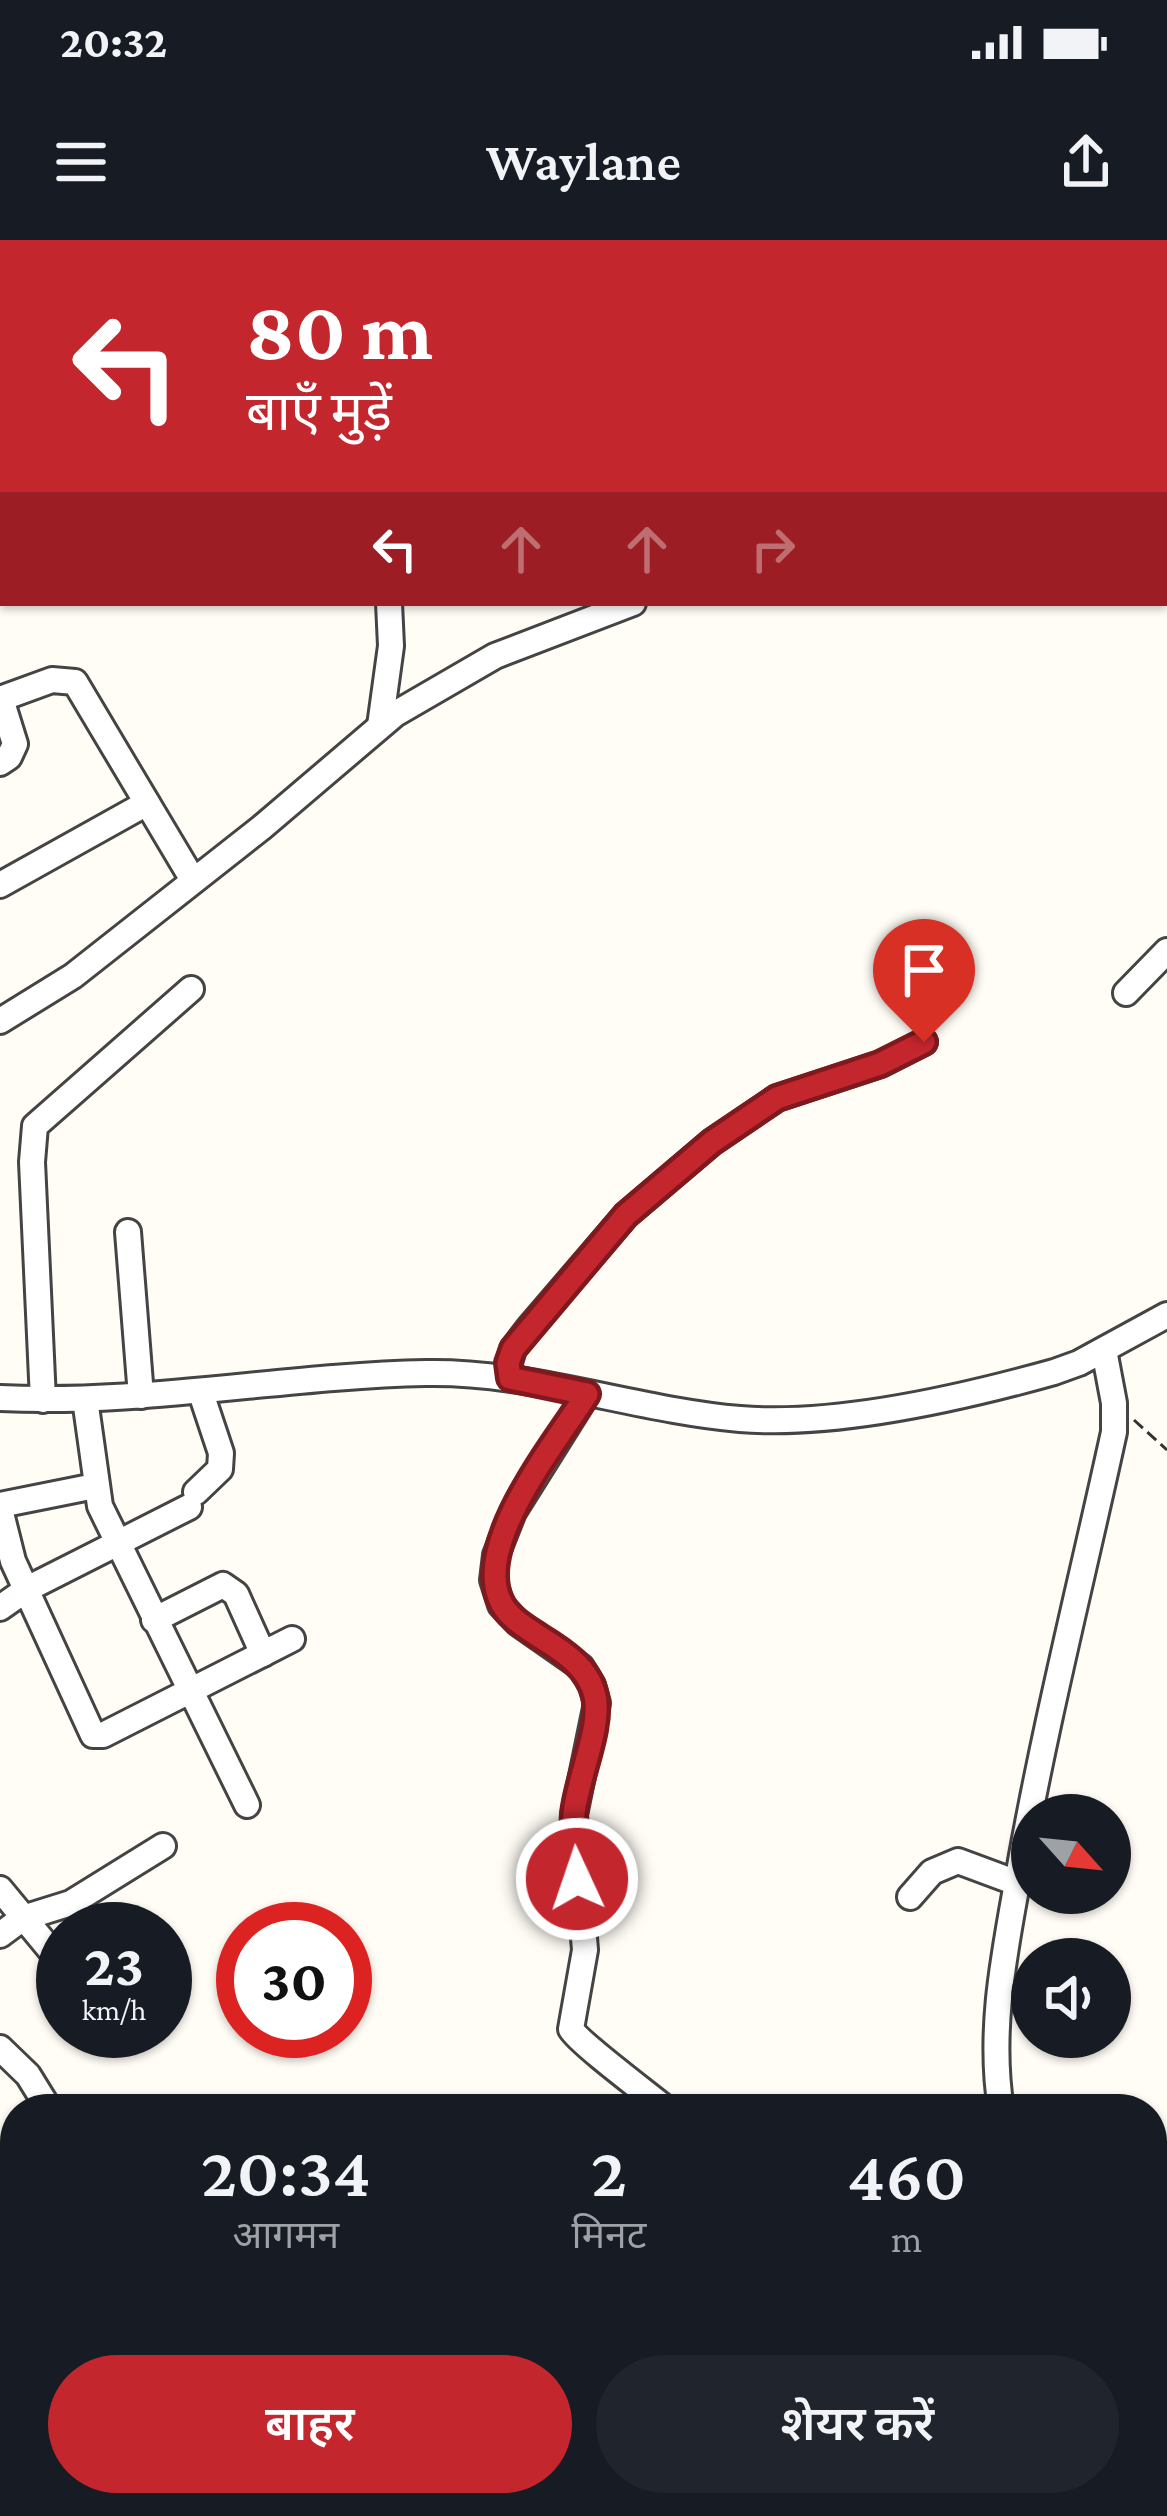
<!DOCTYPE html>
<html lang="hi">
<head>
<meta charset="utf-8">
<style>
	body { margin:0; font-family:"Crimson Pro","Noto Sans Devanagari",serif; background:#20242c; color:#f1f3f6; height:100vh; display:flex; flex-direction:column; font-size:45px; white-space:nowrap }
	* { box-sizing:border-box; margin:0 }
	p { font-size:39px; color:#9ea1a6 }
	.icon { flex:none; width:66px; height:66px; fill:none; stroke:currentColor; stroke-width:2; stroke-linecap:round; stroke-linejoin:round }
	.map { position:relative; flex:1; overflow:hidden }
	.side { position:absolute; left:0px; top:1854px; width:1167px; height:423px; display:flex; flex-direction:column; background:#171b24; border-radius:48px 48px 0 0; box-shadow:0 3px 9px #0004 }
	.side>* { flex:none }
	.guide { position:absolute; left:0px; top:0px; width:1167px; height:366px; box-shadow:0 3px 9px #0004; background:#c4262e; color:#fff; overflow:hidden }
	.needle { width:78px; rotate:117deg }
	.controls { position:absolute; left:1011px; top:1554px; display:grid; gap:24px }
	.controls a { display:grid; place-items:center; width:120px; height:120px; border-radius:50%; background:#171b24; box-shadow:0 3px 9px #0004; font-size:60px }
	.speed { position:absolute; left:36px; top:1662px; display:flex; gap:24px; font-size:60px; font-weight:700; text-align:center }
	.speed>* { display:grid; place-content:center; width:156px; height:156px; border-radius:50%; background:#171b24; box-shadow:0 3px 9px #0004; line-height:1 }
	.speed small { font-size:30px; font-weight:400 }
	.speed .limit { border:18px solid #d22; background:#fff; color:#111 }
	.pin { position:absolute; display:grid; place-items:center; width:102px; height:102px; color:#fff; margin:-123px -51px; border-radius:50% 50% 50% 0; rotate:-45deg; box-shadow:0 0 12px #0007 }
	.pin .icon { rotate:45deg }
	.me { position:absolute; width:132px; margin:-66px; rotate:357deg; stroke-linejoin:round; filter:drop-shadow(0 0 9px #0008) }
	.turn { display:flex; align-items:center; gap:42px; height:252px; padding:0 48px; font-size:54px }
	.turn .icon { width:156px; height:156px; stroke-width:2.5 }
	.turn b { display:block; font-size:84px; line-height:102px }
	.lanes { display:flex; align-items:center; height:114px; padding:0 48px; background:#0003; justify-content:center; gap:60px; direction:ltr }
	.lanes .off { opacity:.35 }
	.eta { display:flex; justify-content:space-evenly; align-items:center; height:204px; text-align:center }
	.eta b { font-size:72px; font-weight:600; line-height:84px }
	.cta { display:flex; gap:24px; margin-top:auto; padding:24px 48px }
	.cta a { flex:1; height:138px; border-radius:72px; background:#c4262e; color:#fff; font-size:48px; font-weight:600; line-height:138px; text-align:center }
	.cta a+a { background:#20242c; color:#f1f3f6 }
	.status { display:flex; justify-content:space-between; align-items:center; height:84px; padding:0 60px; background:#171b24; direction:ltr }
	.status svg { height:33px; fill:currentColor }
	header { display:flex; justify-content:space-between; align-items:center; height:156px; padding:0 48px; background:#171b24; font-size:54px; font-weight:600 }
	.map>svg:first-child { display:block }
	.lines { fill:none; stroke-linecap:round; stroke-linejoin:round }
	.minor-casing { stroke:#444; stroke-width:30 }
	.path { stroke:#333; stroke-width:3; stroke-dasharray:12 6; stroke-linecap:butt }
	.minor { stroke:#fff; stroke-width:24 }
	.route-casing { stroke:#7f191e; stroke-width:30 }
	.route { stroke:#c4262e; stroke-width:21 }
</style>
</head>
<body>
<div class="status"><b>20:32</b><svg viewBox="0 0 49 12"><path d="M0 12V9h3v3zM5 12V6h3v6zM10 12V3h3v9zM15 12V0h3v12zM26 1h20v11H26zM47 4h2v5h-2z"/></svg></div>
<header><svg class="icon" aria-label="menu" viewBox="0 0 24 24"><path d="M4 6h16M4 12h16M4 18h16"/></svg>Waylane<svg class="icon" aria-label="share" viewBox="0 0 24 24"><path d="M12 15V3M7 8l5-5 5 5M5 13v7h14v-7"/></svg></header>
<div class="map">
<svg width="1167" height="2276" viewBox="0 0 1167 2276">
	<rect width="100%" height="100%" fill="#fffdf5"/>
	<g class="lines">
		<defs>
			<g id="minor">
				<path d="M904 0V3"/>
				<path d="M350 3 353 0"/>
				<path d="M1164 142 1167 143"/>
				<path d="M0 234 3 233"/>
				<path d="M0 459 52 440 75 442 193 640"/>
				<path d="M380 486 391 406 389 363"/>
				<path d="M0 523 9 517 15 504 1 459"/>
				<path d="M0 645 147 563"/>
				<path d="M1126 753 1167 711"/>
				<path d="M0 781 73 736 261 588 395 474 495 416 633 363"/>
				<path d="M128 992 141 1156"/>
				<path d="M510 1138 509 1123 513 1109 529 1088 626 975 712 902 777 858 881 824 924 802"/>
				<path d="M587 1154 513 1272 496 1315 493 1340 501 1365 518 1383 581 1427 592 1445 597 1463 574 1575 585 1710 571 1789C578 1802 649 1855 666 1869"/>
				<path d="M0 1158C143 1165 284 1136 426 1133 532 1131 635 1170 740 1179 836 1187 961 1158 1054 1132L1079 1123 1167 1075"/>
				<path d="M85 1159 100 1266 247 1565"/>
				<path d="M43 1160 32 922 35 886 191 749"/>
				<path d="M196 1252 220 1229 221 1213 201 1153"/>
				<path d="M0 1265 95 1246"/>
				<path d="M0 1269 13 1321 93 1495H103L292 1399"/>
				<path d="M0 1368 27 1349 189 1267"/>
				<path d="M154 1380 223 1345 236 1354 263 1414"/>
				<path d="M0 1649 63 1725"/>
				<path d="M910 1657 932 1632 958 1621 1017 1643"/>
				<path d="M0 1695 23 1678 71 1663 163 1606"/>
				<path d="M0 1808 28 1835 49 1869"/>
				<path d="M1001 1869C988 1789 1005 1711 1019 1632 1045 1484 1082 1339 1114 1192V1163L1104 1110"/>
				<path d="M0 1974 15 1990"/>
				<path d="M154 2262 164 2276"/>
				<path d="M44 2276 68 2262"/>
				<path d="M966 2276 972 2262"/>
			</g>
		</defs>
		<!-- minor casing -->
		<use href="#minor" class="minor-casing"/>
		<!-- path -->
		<g class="path">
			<path d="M1134 1180 1167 1210"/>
			<path d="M1152 2075 1167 2073"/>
		</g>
		<!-- minor -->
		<use href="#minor" class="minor"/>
	</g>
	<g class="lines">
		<defs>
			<path id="route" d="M577 1639C575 1617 572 1595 574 1574 577 1540 602 1487 595 1456 589 1428 563 1411 540 1397 525 1387 507 1377 500 1360 474 1303 556 1202 587 1154L510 1138 508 1123 513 1109 626 975 712 902 777 858 880 824 924 802"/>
		</defs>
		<!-- route casing -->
		<use href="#route" class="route-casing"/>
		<!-- route -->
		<use href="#route" class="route"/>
	</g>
</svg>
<div class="controls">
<a><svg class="needle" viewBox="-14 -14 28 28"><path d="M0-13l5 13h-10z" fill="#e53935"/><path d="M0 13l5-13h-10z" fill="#9ea1a6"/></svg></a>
<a><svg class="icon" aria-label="sound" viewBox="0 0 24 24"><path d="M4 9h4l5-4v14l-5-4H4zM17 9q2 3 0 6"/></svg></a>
</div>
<div class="speed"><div>23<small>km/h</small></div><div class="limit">30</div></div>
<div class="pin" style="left:924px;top:802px;background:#d93025"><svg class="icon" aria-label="arrive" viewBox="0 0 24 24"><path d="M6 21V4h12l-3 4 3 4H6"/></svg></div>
<svg class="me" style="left:577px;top:1639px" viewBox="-20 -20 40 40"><circle r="17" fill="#c4262e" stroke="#fff" stroke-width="3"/><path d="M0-11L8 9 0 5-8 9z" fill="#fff"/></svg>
<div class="guide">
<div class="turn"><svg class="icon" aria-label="left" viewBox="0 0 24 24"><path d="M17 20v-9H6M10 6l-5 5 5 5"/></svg><div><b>80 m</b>बाएँ मुड़ें</div></div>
<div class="lanes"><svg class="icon" aria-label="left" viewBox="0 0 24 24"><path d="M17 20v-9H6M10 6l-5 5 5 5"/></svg><svg class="icon off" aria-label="ahead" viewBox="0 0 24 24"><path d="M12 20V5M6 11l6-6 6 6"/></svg><svg class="icon off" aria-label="ahead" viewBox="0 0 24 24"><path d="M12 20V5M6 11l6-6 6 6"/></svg><svg class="icon off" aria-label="right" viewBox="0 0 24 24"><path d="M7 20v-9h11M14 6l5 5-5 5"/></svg></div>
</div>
<section class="side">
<div class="eta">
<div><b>20:34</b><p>आगमन</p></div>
<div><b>2</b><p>मिनट</p></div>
<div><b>460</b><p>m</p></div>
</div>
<div class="cta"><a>बाहर</a><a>शेयर करें</a></div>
</section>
</div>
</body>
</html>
